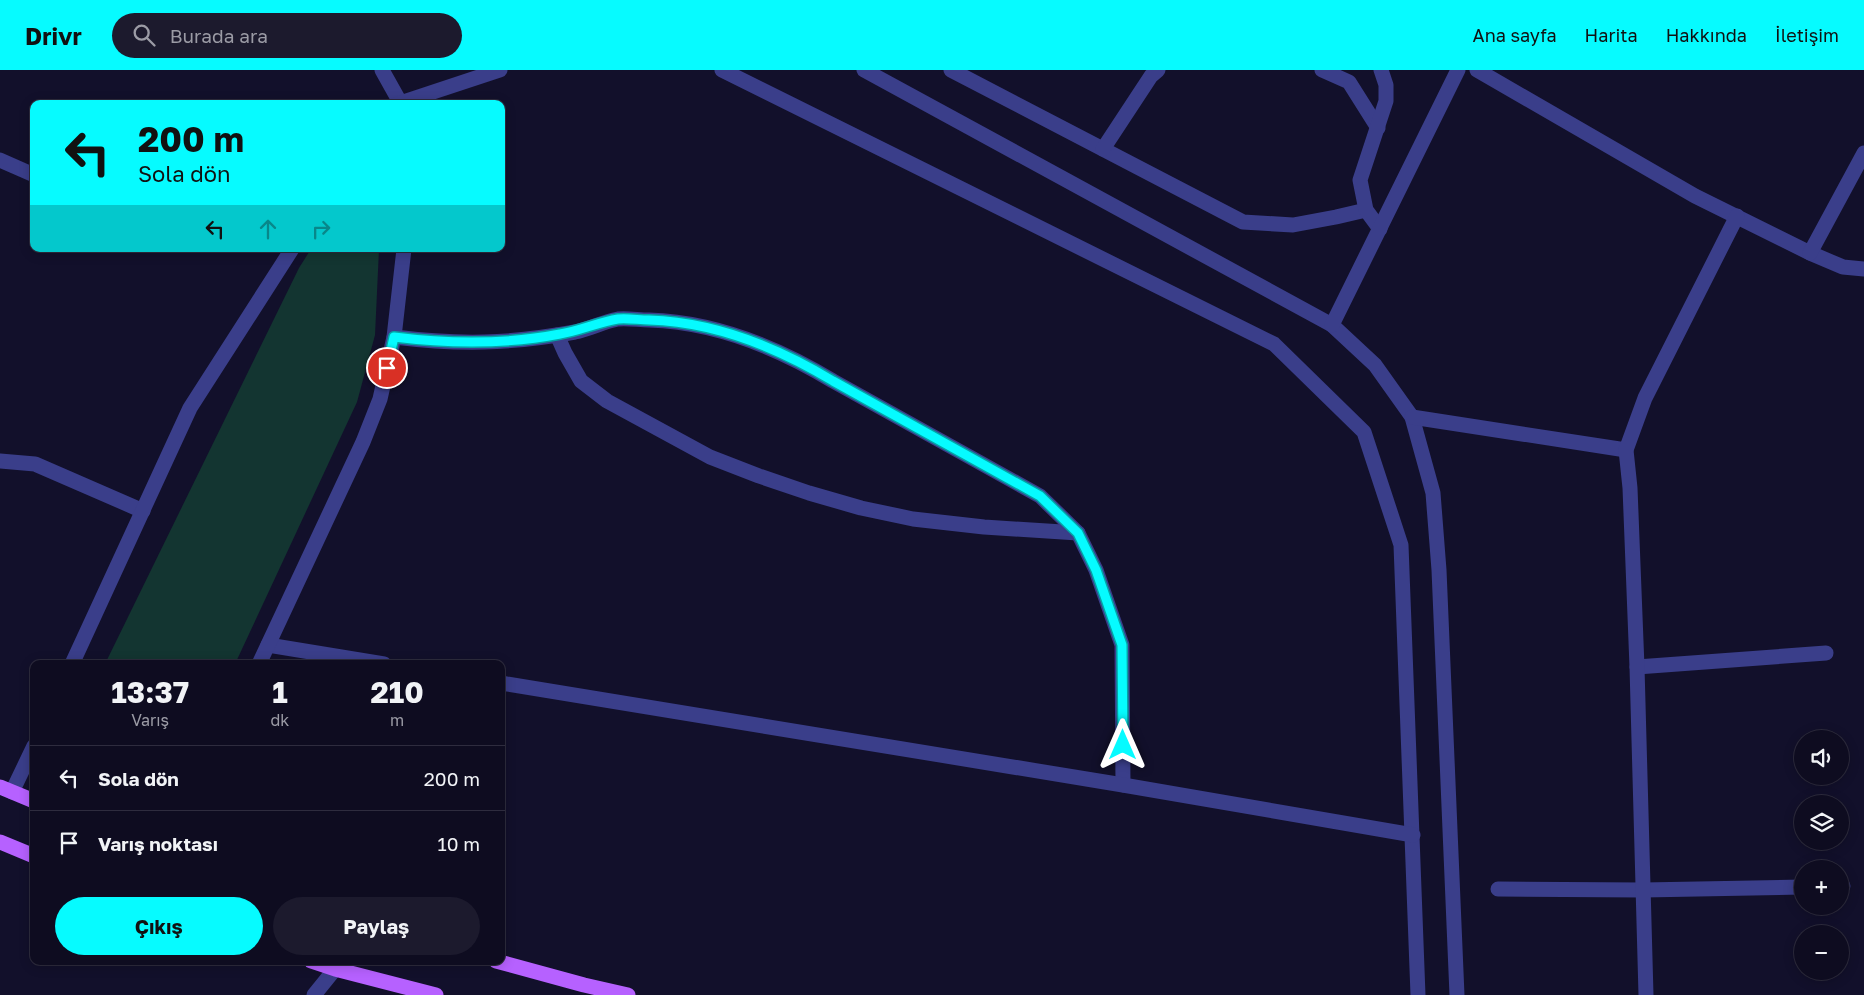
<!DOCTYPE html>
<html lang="tr">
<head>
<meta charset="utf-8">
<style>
	body { margin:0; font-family:"Golos Text",sans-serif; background:#1c1a2d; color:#f1f3f6; height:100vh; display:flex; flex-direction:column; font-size:19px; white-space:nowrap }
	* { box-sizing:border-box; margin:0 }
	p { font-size:16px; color:#9b9ba5 }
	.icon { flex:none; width:28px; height:28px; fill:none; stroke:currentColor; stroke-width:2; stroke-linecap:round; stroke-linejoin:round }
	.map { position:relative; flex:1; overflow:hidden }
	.details { position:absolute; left:30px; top:590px; width:475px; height:305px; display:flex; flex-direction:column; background:#0e0c20; border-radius:10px; box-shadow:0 2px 12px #0003,0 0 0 1px #2e2c3e }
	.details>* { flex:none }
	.hud { position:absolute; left:30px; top:30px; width:475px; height:152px; border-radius:10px; box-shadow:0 2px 12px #0003,0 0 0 1px #2e2c3e; background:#06fbff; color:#111; overflow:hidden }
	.fabs { position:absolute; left:1794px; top:660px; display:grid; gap:10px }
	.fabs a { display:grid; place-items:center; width:55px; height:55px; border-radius:50%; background:#0e0c20; box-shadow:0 2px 12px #0003,0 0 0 1px #2e2c3e; font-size:25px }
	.pin { position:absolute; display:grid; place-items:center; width:42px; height:42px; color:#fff; margin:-21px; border:2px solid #fff; border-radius:50%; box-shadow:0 1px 5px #0007 }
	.me { position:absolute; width:55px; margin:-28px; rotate:0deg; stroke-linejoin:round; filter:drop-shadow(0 0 4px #0008) }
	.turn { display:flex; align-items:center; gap:18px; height:105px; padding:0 25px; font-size:22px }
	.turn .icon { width:65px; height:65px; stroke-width:2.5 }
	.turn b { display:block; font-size:35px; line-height:42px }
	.lanes { display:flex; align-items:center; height:48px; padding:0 25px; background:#0003; justify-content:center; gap:25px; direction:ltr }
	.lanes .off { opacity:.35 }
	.eta { display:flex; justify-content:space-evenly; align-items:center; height:85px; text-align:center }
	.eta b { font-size:30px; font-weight:700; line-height:35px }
	.cta { display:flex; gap:10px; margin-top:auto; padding:10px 25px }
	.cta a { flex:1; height:58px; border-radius:30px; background:#06fbff; color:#111; font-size:20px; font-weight:700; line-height:58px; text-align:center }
	.cta a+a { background:#1c1a2d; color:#f1f3f6 }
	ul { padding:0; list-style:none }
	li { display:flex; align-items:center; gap:15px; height:65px; padding:0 25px; border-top:1px solid #2e2c3e }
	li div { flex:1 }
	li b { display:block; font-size:19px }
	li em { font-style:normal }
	header { display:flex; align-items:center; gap:30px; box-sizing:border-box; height:70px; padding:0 25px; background:#06fbff; color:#111 }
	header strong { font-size:24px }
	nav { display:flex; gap:28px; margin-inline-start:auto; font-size:18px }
	.search { width:350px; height:45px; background:#1c1a2d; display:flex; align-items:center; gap:12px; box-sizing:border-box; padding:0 18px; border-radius:28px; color:#9b9ba5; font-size:19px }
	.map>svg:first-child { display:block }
	.green { fill:#133531 }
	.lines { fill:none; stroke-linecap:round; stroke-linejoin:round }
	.minor { stroke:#3a3e8a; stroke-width:15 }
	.major { stroke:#b661ff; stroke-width:15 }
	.route-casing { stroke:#04a3a6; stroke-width:12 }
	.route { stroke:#06fbff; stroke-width:9 }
</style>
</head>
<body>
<header>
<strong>Drivr</strong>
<div class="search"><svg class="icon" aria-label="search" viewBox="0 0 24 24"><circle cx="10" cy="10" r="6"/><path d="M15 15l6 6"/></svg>Burada ara</div>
<nav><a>Ana sayfa</a><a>Harita</a><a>Hakkında</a><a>İletişim</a></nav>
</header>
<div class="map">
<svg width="1864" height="925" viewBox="0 0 1864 925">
	<rect width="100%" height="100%" fill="#12102b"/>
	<!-- green -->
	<path class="green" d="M311 179H379L375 265 357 332 235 594H105L299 198Z"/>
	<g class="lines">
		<!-- minor -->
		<g class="minor">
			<path d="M382 0 401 34"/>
			<path d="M722 0 1274 274 1364 362 1401 475 1418 925"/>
			<path d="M864 0 1332 255 1375 295 1412 347 1433 423 1439 500 1457 925"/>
			<path d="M951 0 1243 152 1293 155 1336 147 1366 140"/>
			<path d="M1322 0 1349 12 1378 58"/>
			<path d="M1477 0 1695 126 1810 183 1843 197 1864 199"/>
			<path d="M397 34 500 0"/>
			<path d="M1103 79 1151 6 1158 0"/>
			<path d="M0 90 34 105"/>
			<path d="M1380 159 1366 140 1360 110 1386 31V15L1381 0"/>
			<path d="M1810 183 1864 83"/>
			<path d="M1332 255 1458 0"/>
			<path d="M557 265 565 283 581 311 607 331 710 387 759 406 809 423 861 438 913 449 984 457 1078 463"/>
			<path d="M394 267C460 275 509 274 575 262 589 259 603 252 618 249 628 248 639 250 649 250 716 252 777 277 833 311L1040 426 1078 463 1096 500 1122 575 1123 715"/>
			<path d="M1412 347 1626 380"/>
			<path d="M0 391 35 394 143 441"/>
			<path d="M268 575 384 594"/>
			<path d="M72 594 190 338 292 179"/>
			<path d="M259 594 363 372 380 329 394 267 404 179"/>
			<path d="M1637 597 1826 583"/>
			<path d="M501 613 1123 715 1413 765"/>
			<path d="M12 722 34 676"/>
			<path d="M1840 816H1843"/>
			<path d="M1498 819 1643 820 1802 817"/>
			<path d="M314 925 335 899"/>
			<path d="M1646 925 1637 597 1630 418 1626 380 1645 328 1737 146"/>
		</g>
		<!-- major -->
		<g class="major">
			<path d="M0 717 34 731"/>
			<path d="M0 772 34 786"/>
			<path d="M311 891 335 899 436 925"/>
			<path d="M496 891 584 915 628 925"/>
		</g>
	</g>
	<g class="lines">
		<defs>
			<path id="route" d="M387 298 394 267C450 274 504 275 560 264 579 261 599 252 618 249 628 248 639 250 649 250 716 252 777 277 833 311L1040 426 1078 463 1096 500 1122 575 1123 675"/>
		</defs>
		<!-- route casing -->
		<use href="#route" class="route-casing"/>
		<!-- route -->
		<use href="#route" class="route"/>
	</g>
</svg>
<div class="fabs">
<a><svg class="icon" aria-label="sound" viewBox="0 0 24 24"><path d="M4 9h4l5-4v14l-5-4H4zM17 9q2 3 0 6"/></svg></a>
<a><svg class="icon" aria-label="layers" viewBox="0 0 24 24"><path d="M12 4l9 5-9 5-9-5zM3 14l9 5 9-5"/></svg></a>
<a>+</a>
<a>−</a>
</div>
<div class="pin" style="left:387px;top:298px;background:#d93025"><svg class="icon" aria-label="arrive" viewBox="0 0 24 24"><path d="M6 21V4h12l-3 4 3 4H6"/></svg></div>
<svg class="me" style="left:1123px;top:675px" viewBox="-20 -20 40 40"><path d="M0-17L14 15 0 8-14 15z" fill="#06fbff" stroke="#fff" stroke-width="4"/></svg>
<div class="hud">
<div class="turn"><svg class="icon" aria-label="left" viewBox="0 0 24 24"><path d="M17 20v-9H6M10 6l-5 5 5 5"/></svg><div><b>200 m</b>Sola dön</div></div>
<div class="lanes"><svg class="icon" aria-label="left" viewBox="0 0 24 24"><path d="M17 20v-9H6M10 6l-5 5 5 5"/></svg><svg class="icon off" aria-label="ahead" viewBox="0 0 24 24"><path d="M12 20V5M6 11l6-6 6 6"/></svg><svg class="icon off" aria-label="right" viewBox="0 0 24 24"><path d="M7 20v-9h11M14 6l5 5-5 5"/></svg></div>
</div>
<section class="details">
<div class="eta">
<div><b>13:37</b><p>Varış</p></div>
<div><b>1</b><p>dk</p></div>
<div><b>210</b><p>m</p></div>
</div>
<ul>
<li><svg class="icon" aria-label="left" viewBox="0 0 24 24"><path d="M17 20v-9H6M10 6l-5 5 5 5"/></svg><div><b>Sola dön</b></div><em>200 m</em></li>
<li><svg class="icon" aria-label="arrive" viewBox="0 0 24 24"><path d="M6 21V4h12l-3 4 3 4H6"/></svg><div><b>Varış noktası</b></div><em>10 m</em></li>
</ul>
<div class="cta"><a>Çıkış</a><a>Paylaş</a></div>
</section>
</div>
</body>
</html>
